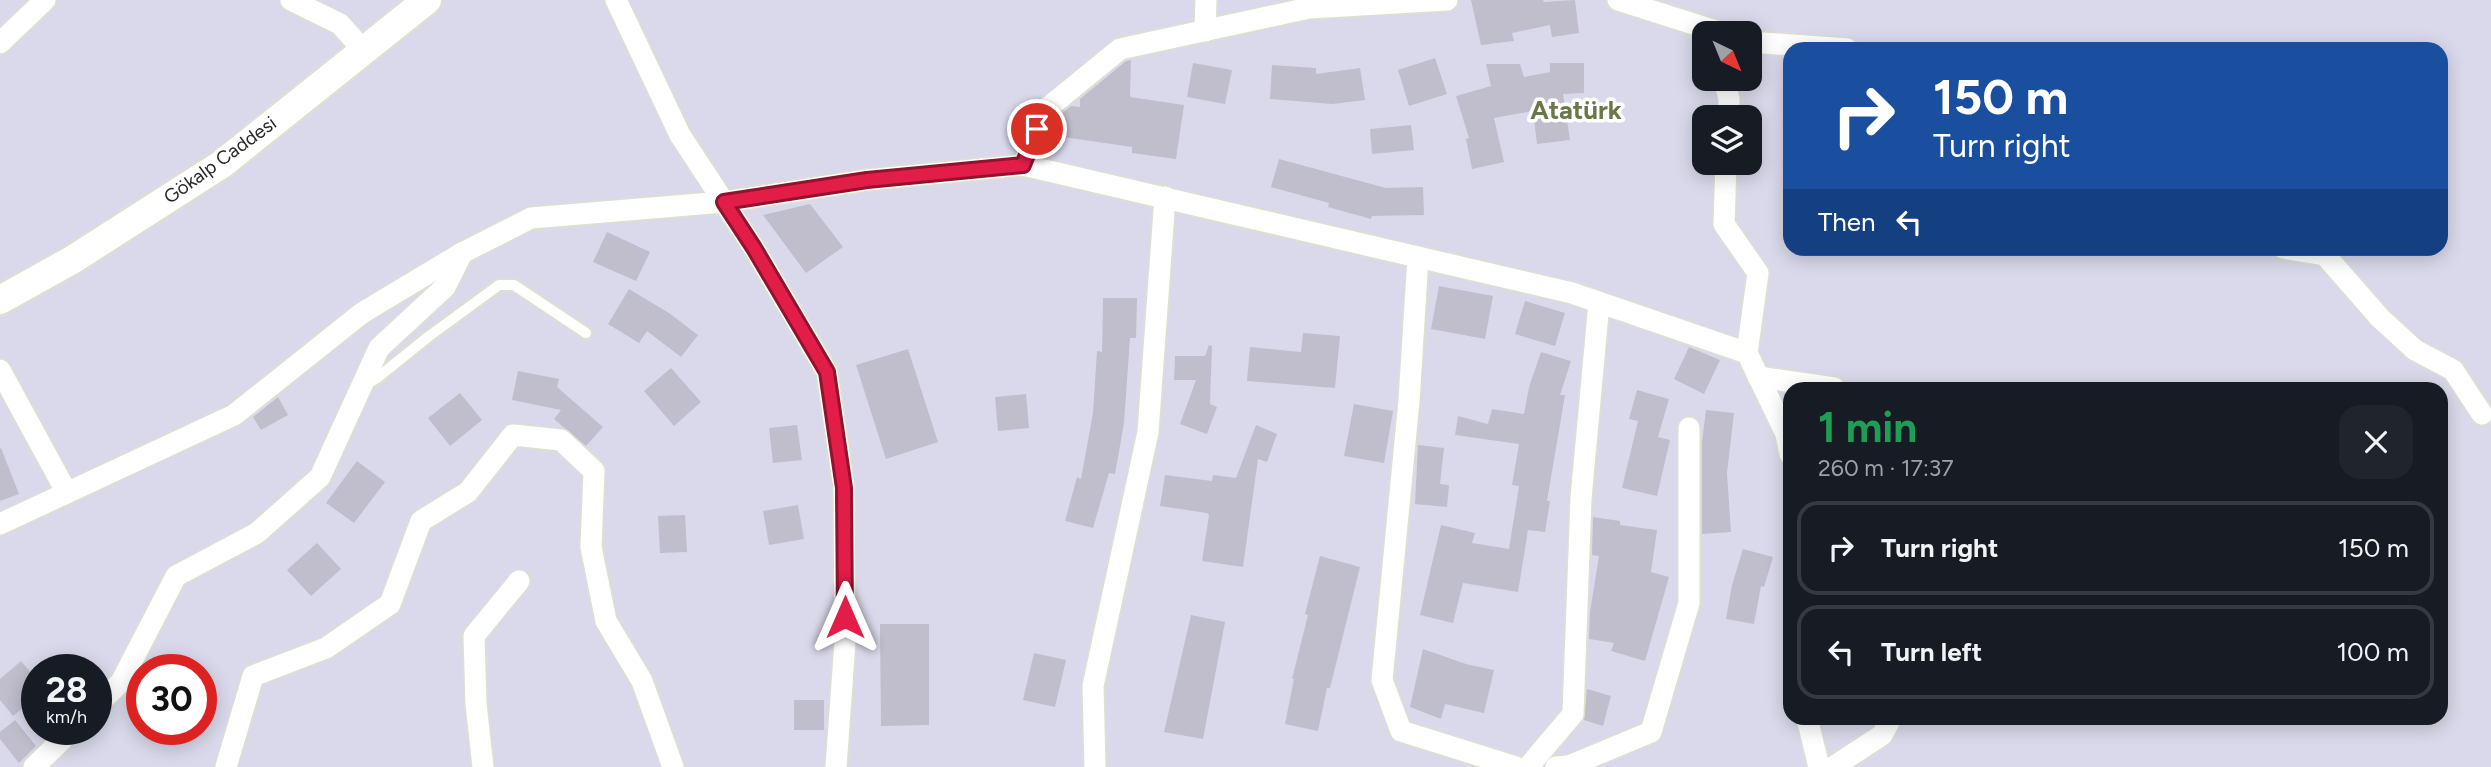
<!DOCTYPE html>
<html lang="en">
<head>
<meta charset="utf-8">
<style>
	body { margin:0; font-family:Figtree,sans-serif; background:#20242c; color:#f1f3f6; height:100vh; display:flex; flex-direction:column; font-size:26px; white-space:nowrap }
	* { box-sizing:border-box; margin:0 }
	p { font-size:23px; color:#9ea1a6 }
	.icon { flex:none; width:38px; height:38px; fill:none; stroke:currentColor; stroke-width:2; stroke-linecap:round; stroke-linejoin:round }
	.map { position:relative; flex:1; overflow:hidden }
	.details { position:absolute; left:1783px; top:382px; width:665px; height:343px; display:flex; flex-direction:column; background:#171b24; border-radius:21px; box-shadow:0 4px 18px #0003 }
	.details>* { flex:none }
	.guide { position:absolute; left:1783px; top:42px; width:665px; height:214px; border-radius:21px; box-shadow:0 4px 18px #0003; background:#1a4fa0; color:#fff; overflow:hidden }
	.needle { width:46px; rotate:137deg }
	.fabs { position:absolute; left:1692px; top:21px; display:grid; gap:14px }
	.fabs a { display:grid; place-items:center; width:70px; height:70px; border-radius:14px; background:#171b24; box-shadow:0 4px 18px #0003; font-size:35px }
	.speed { position:absolute; left:21px; top:654px; display:flex; gap:14px; font-size:35px; font-weight:700; text-align:center }
	.speed>* { display:grid; place-content:center; width:91px; height:91px; border-radius:50%; background:#171b24; box-shadow:0 4px 18px #0003; line-height:1 }
	.speed small { font-size:18px; font-weight:400 }
	.speed .limit { border:10px solid #d22; background:#fff; color:#111 }
	.pin { position:absolute; display:grid; place-items:center; width:60px; height:60px; color:#fff; margin:-30px; border:4px solid #fff; border-radius:50%; box-shadow:0 2px 7px #0007 }
	.me { position:absolute; width:77px; margin:-38px; rotate:0deg; stroke-linejoin:round; filter:drop-shadow(0 0 5px #0008) }
	.turn { display:flex; align-items:center; gap:24px; height:147px; padding:0 35px; font-size:32px }
	.turn .icon { width:91px; height:91px; stroke-width:2.5 }
	.turn b { display:block; font-size:49px; line-height:60px }
	.then { display:flex; align-items:center; height:66px; padding:0 35px; background:#0003; gap:14px; font-size:26px }
	.round { display:grid; place-items:center; flex:none; width:74px; height:74px; border-radius:21px; background:#20242c }
	.summary { display:flex; align-items:center; justify-content:space-between; height:119px; padding:0 35px }
	h1 { font-size:42px; font-weight:700; line-height:52px; color:#1e9e55 }
	ul { padding:0; list-style:none }
	li { display:flex; align-items:center; gap:21px; height:94px; margin:0 14px 10px; padding:0 21px; border:4px solid #363941; border-radius:21px }
	li div { flex:1 }
	li b { display:block; font-size:26px }
	li em { font-style:normal }
	.map>svg:first-child { display:block }
	.building { fill:#c0becc }
	.lines { fill:none; stroke-linecap:round; stroke-linejoin:round }
	.lane-casing { stroke:#dce1cf; stroke-width:14 }
	.street-casing { stroke:#dce1cf; stroke-width:24 }
	.secondary-casing { stroke:#dce1cf; stroke-width:32 }
	.lane { stroke:#fff; stroke-width:10 }
	.street { stroke:#fff; stroke-width:21 }
	.secondary { stroke:#fff; stroke-width:28 }
	.route-casing { stroke:#92132f; stroke-width:18 }
	.route { stroke:#e11d48; stroke-width:12 }
	.labels { text-anchor:middle; dominant-baseline:central; stroke-width:7; stroke-linejoin:round; paint-order:stroke }
	.street-label { font-size:19px; fill:#282828; stroke:#fff }
	.district-label { font-size:26px; font-weight:bold; fill:#6a7849; stroke:#fff }
</style>
</head>
<body>
<div class="map">
<svg width="2491" height="767" viewBox="0 0 2491 767">
	<rect width="100%" height="100%" fill="#dad9eb"/>
	<!-- building -->
	<g class="building">
		<path d="M1471 0H1543L1544 2 1575 0 1579 33 1552 37 1550 25 1512 33 1514 41 1481 45Z"/>
		<path d="M1435 58 1447 94 1409 106 1398 70Z"/>
		<path d="M1131 60 1130 97 1184 105 1176 159 1132 153V147L1049 135 1055 119 1071 106 1080 107V99L1126 61Z"/>
		<path d="M1193 63 1232 70 1225 104 1187 97Z"/>
		<path d="M1550 63H1584V93L1563 94 1570 140 1537 144 1533 111 1494 118 1504 162 1472 169 1466 139 1469 138 1456 96 1491 86 1486 64H1520L1524 77 1550 72Z"/>
		<path d="M1272 65 1316 68V74L1360 68 1365 100 1333 104 1270 99Z"/>
		<path d="M1411 125 1414 150 1372 154 1370 129Z"/>
		<path d="M1279 159 1386 188 1423 187 1424 215 1372 216 1371 219 1328 207 1329 203 1271 187Z"/>
		<path d="M810 204 843 247 806 273 763 215Z"/>
		<path d="M607 232 650 252 636 281 593 262Z"/>
		<path d="M1439 286 1493 296 1485 339 1431 329Z"/>
		<path d="M629 289 669 313 698 335 681 357 647 331 639 343 608 324Z"/>
		<path d="M1103 298H1137L1136 338H1130L1124 423 1115 474 1109 473 1093 528 1065 521 1077 477 1081 479 1093 413 1097 351 1102 352Z"/>
		<path d="M1525 301 1565 313 1555 346 1515 334Z"/>
		<path d="M1303 333 1340 336 1335 388 1247 381 1250 347 1301 352Z"/>
		<path d="M1209 345 1212 346 1210 404 1217 407 1207 434 1180 424 1196 380H1174L1175 356H1205Z"/>
		<path d="M1689 347 1720 360 1704 394 1674 379Z"/>
		<path d="M908 349 938 442 886 459 856 365Z"/>
		<path d="M1541 352 1571 361 1560 395H1565L1547 501H1550L1545 532 1528 530 1518 592 1463 583 1453 623 1420 615 1441 525 1475 533 1472 543 1509 549 1519 486 1512 485 1519 444 1455 435 1458 416 1488 424 1492 409 1524 414 1529 387Z"/>
		<path d="M671 368 701 402 674 426 644 391Z"/>
		<path d="M518 371 559 379 557 387 603 427 586 446 554 419 561 410 512 400Z"/>
		<path d="M1637 390 1669 399 1658 437 1670 440 1657 496 1622 488 1638 421 1629 419Z"/>
		<path d="M460 393 482 420 450 446 428 418Z"/>
		<path d="M1026 394 1029 428 998 431 995 397Z"/>
		<path d="M278 397 288 415 261 430 253 417Z"/>
		<path d="M1354 404 1393 411 1384 463 1344 456Z"/>
		<path d="M1706 410 1734 413 1727 473 1731 532 1702 534V442Z"/>
		<path d="M797 425 802 460 773 463 769 428Z"/>
		<path d="M1256 425 1277 434 1267 462 1258 459 1243 567 1202 561 1209 515 1207 513 1160 506 1165 475 1212 481 1213 475 1236 478Z"/>
		<path d="M1418 445 1444 448 1440 484 1449 485 1447 507 1415 504Z"/>
		<path d="M1 448 19 494 0 501V449Z"/>
		<path d="M357 461 385 482 354 523 326 503Z"/>
		<path d="M798 505 804 539 769 545 763 511Z"/>
		<path d="M685 515 687 552 660 553 658 516Z"/>
		<path d="M1593 517 1620 521V525L1657 530 1651 572 1669 577 1645 661 1611 651 1614 643 1589 639 1590 612 1599 556 1592 555Z"/>
		<path d="M317 543 341 569 311 596 287 570Z"/>
		<path d="M1743 549 1773 557 1764 587 1761 586 1754 624 1726 619 1732 585Z"/>
		<path d="M1320 556 1360 567 1330 688H1327L1318 731 1285 724 1294 679H1292L1308 615 1305 614Z"/>
		<path d="M1191 615 1225 622 1203 739 1164 732Z"/>
		<path d="M880 624H929V725L881 726Z"/>
		<path d="M1423 649 1466 664 1494 670 1484 713 1445 704 1441 719 1410 707Z"/>
		<path d="M1034 653 1066 660 1055 707 1023 700Z"/>
		<path d="M21 661 37 680V696L13 716 0 700V679Z"/>
		<path d="M1587 689 1611 696 1603 726 1584 720Z"/>
		<rect x="794" y="700" width="30" height="30"/>
		<path d="M15 720 36 746 19 763 0 739V732Z"/>
	</g>
	<g class="lines">
		<defs>
			<path id="lane" d="M364 386 377 378 428 337 499 285H514L586 333"/>
			<g id="street">
				<path d="M291 0 340 24 364 51"/>
				<path d="M616 0 680 135 754 248 827 372 844 488 845 642 836 767"/>
				<path d="M1618 0 1722 33"/>
				<path d="M1205 31 1206 0"/>
				<path d="M1750 42 1847 49"/>
				<path d="M0 43 45 0"/>
				<path d="M1724 79 1729 99 1728 117"/>
				<path d="M1726 163 1724 224 1758 273 1747 353 1786 434 1790 454"/>
				<path d="M1023 165 1044 111 1120 49 1309 8 1447 0"/>
				<path d="M2283 248 2325 255 2380 318 2415 350 2453 370 2482 414"/>
				<path d="M1418 257 1409 401 1382 680 1401 731 1516 767"/>
				<path d="M0 370 67 493"/>
				<path d="M1758 377 1834 388"/>
				<path d="M0 524 234 415 362 313 462 253 531 218 724 202 867 180 1023 165 1572 293 1747 353"/>
				<path d="M96 706 121 682 176 576 257 533 320 477 379 348 445 287 462 253"/>
				<path d="M1807 718 1819 767"/>
				<path d="M34 767 72 730"/>
				<path d="M226 767 253 676 326 648 390 604 421 521 468 492 513 435 561 440 594 471 591 547 606 621 642 681 673 767"/>
				<path d="M483 767 476 704 474 636 519 581"/>
				<path d="M1095 767 1093 686 1148 432 1165 197"/>
				<path d="M1528 767 1573 714 1581 498 1599 303"/>
				<path d="M1556 767 1569 766 1651 732 1689 603V428"/>
				<path d="M1833 767 1882 735 1891 718"/>
			</g>
			<path id="secondary" d="M0 300 72 260 222 164 427 0"/>
		</defs>
		<!-- lane casing -->
		<use href="#lane" class="lane-casing"/>
		<!-- street casing -->
		<use href="#street" class="street-casing"/>
		<!-- secondary casing -->
		<use href="#secondary" class="secondary-casing"/>
		<!-- lane -->
		<use href="#lane" class="lane"/>
		<!-- street -->
		<use href="#street" class="street"/>
		<!-- secondary -->
		<use href="#secondary" class="secondary"/>
	</g>
	<g class="lines">
		<defs>
			<path id="route" d="M845 617 844 488 827 372 754 248 724 202 867 180 1023 165 1037 129"/>
		</defs>
		<!-- route casing -->
		<use href="#route" class="route-casing"/>
		<!-- route -->
		<use href="#route" class="route"/>
	</g>
	<g class="labels">
		<!-- street labels -->
		<g class="street-label">
			<text transform="translate(220 160) rotate(-36)">Gökalp Caddesi</text>
		</g>
		<!-- district labels -->
		<g class="district-label">
			<text x="1576" y="110">Atatürk</text>
		</g>
	</g>
</svg>
<div class="fabs">
<a><svg class="needle" viewBox="-14 -14 28 28"><path d="M0-13l5 13h-10z" fill="#e53935"/><path d="M0 13l5-13h-10z" fill="#9ea1a6"/></svg></a>
<a><svg class="icon" aria-label="layers" viewBox="0 0 24 24"><path d="M12 4l9 5-9 5-9-5zM3 14l9 5 9-5"/></svg></a>
</div>
<div class="speed"><div>28<small>km/h</small></div><div class="limit">30</div></div>
<div class="pin" style="left:1037px;top:129px;background:#d93025"><svg class="icon" aria-label="arrive" viewBox="0 0 24 24"><path d="M6 21V4h12l-3 4 3 4H6"/></svg></div>
<svg class="me" style="left:845px;top:617px" viewBox="-20 -20 40 40"><path d="M0-17L14 15 0 8-14 15z" fill="#e11d48" stroke="#fff" stroke-width="4"/></svg>
<div class="guide">
<div class="turn"><svg class="icon" aria-label="right" viewBox="0 0 24 24"><path d="M7 20v-9h11M14 6l5 5-5 5"/></svg><div><b>150 m</b>Turn right</div></div>
<div class="then">Then<svg class="icon" aria-label="left" viewBox="0 0 24 24"><path d="M17 20v-9H6M10 6l-5 5 5 5"/></svg></div>
</div>
<section class="details">
<div class="summary"><div><h1>1 min</h1><p>260 m · 17:37</p></div><a class="round"><svg class="icon" aria-label="close" viewBox="0 0 24 24"><path d="M6 6l12 12M18 6L6 18"/></svg></a></div>
<ul>
<li><svg class="icon" aria-label="right" viewBox="0 0 24 24"><path d="M7 20v-9h11M14 6l5 5-5 5"/></svg><div><b>Turn right</b></div><em>150 m</em></li>
<li><svg class="icon" aria-label="left" viewBox="0 0 24 24"><path d="M17 20v-9H6M10 6l-5 5 5 5"/></svg><div><b>Turn left</b></div><em>100 m</em></li>
</ul>
</section>
</div>
</body>
</html>
